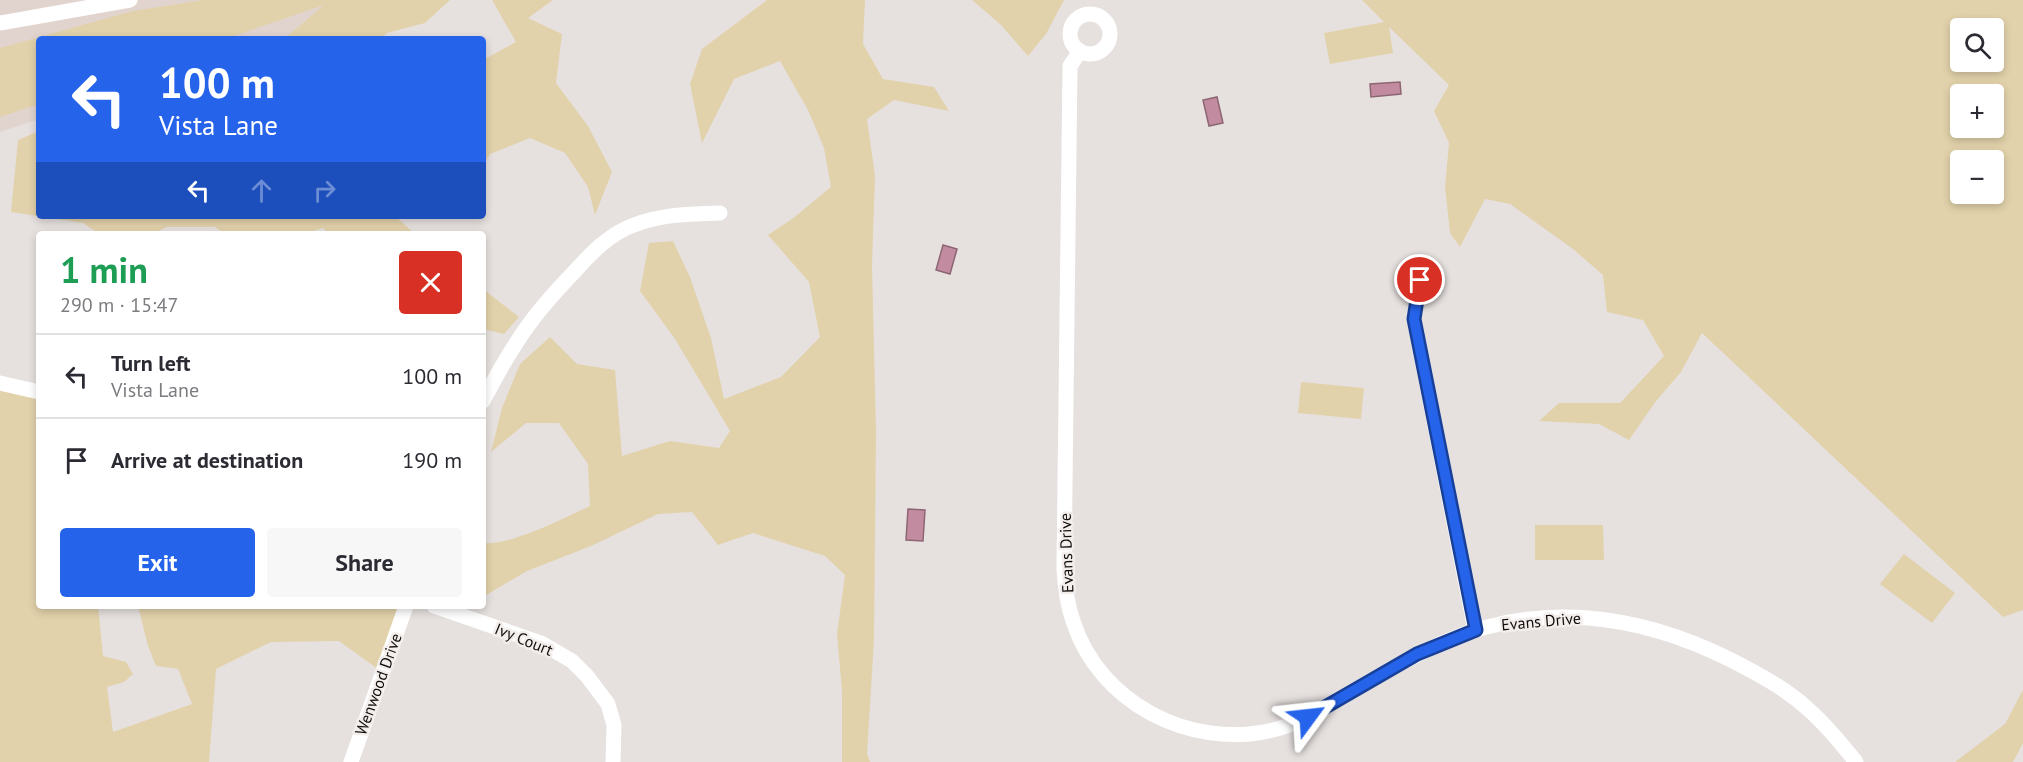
<!DOCTYPE html>
<html lang="en">
<head>
<meta charset="utf-8">
<style>
	body { margin:0; font-family:"PT Sans",sans-serif; background:#f7f7f7; color:#2b2b33; height:100vh; display:flex; flex-direction:column; font-size:22px; white-space:nowrap }
	* { box-sizing:border-box; margin:0 }
	p { font-size:20px; color:#7c7c81 }
	.icon { flex:none; width:33px; height:33px; fill:none; stroke:currentColor; stroke-width:2; stroke-linecap:round; stroke-linejoin:round }
	.map { position:relative; flex:1; overflow:hidden }
	.sheet { position:absolute; left:36px; top:231px; width:450px; height:378px; display:flex; flex-direction:column; background:#fff; border-radius:6px; box-shadow:0 3px 9px #0003 }
	.sheet>* { flex:none }
	.top-card { position:absolute; left:36px; top:36px; width:450px; height:183px; border-radius:6px; box-shadow:0 3px 9px #0003; background:#2563eb; color:#fff; overflow:hidden }
	.tools { position:absolute; left:1950px; top:18px; display:grid; gap:12px }
	.tools a { display:grid; place-items:center; width:54px; height:54px; border-radius:6px; background:#fff; box-shadow:0 3px 9px #0003; font-size:30px }
	.pin { position:absolute; display:grid; place-items:center; width:51px; height:51px; color:#fff; margin:-26px; border:3px solid #fff; border-radius:50%; box-shadow:0 2px 6px #0007 }
	.me { position:absolute; width:66px; margin:-33px; rotate:60deg; stroke-linejoin:round; filter:drop-shadow(0 0 4px #0008) }
	.turn { display:flex; align-items:center; gap:21px; height:126px; padding:0 24px; font-size:27px }
	.turn .icon { width:78px; height:78px; stroke-width:2.5 }
	.turn b { display:block; font-size:42px; line-height:51px }
	.lanes { display:flex; align-items:center; height:57px; padding:0 24px; background:#0003; justify-content:center; gap:30px; direction:ltr }
	.lanes .off { opacity:.35 }
	.round { display:grid; place-items:center; flex:none; width:63px; height:63px; border-radius:6px; background:#f7f7f7 }
	.head { display:flex; align-items:center; justify-content:space-between; height:102px; padding:0 24px }
	h1 { font-size:36px; font-weight:800; line-height:45px; color:#1e9e55 }
	.primary-button { display:flex; gap:12px; margin-top:auto; padding:12px 24px }
	.primary-button a { flex:1; height:69px; border-radius:6px; background:#2563eb; color:#fff; font-size:24px; font-weight:800; line-height:69px; text-align:center }
	.primary-button a+a { background:#f7f7f7; color:#2b2b33 }
	ul { padding:0; list-style:none }
	li { display:flex; align-items:center; gap:18px; height:84px; padding:0 24px; border-top:2px solid #e1e1e2 }
	li div { flex:1 }
	li b { display:block; font-size:22px }
	li em { font-style:normal }
	.map>svg:first-child { display:block }
	.built { fill:#e1d4cf }
	.green { fill:#e2d2ab; fill-rule:evenodd }
	.water { fill:#c28ba0; stroke:#8d6674; stroke-width:1.5 }
	.lines { fill:none; stroke-linecap:round; stroke-linejoin:round }
	.street { stroke:#fff; stroke-width:15 }
	.route-casing { stroke:#184099; stroke-width:15 }
	.route { stroke:#2563eb; stroke-width:10 }
	.labels { text-anchor:middle; dominant-baseline:central; stroke-width:5; stroke-linejoin:round; paint-order:stroke }
	.street-label { font-size:16px; fill:#100e0d; stroke:#f3eeec }
</style>
</head>
<body>
<div class="map">
<svg width="2023" height="762" viewBox="0 0 2023 762">
	<rect width="100%" height="100%" fill="#e6e1df"/>
	<!-- built -->
	<path class="built" d="M0 0H400L282 39H39V119L0 132Z"/>
	<!-- green -->
	<g class="green">
		<path d="M203 0H450L425 23 387 33 380 39H284L324 5 225 39H39V104L0 117V48L133 11Z"/>
		<path d="M492 0H553L528 18 562 34 556 83 588 126 612 172 595 215 588 187 565 153 530 138 490 154 483 166V60L516 42Z"/>
		<path d="M767 0H865L863 44 883 79 934 87 949 111 894 100 867 119 875 176 872 266 876 432 874 640 867 754 870 762H842V691L837 634 845 575 825 556 753 533 718 545 692 512 658 514 591 546 527 571 483 597V543C510 546 564 518 590 506L588 464 559 423H526L491 452 502 408 520 364 550 337 577 364 615 370 622 456 670 441 719 448 730 431 675 339 640 291 649 243 673 241 690 277 711 338 724 399 781 377 820 337 809 282 768 235 792 219 831 187 824 148 808 110 780 61 734 79 702 143 690 84 702 49Z"/>
		<path d="M972 0H1064L1046 34 1028 56 1001 25Z"/>
		<path d="M1362 0H2023V610L2003 617 1702 333 1681 372 1656 401 1629 440 1599 424 1539 421 1559 403H1620L1664 356 1643 320 1607 312 1603 275 1573 249 1510 204 1485 199 1460 247 1450 233 1445 187 1449 143 1434 111 1449 85 1389 27 1393 53 1330 64 1324 33 1384 22ZM1960 28H1994V62H1960ZM1960 94H1994V128H1960ZM1960 160H1994V194H1960Z"/>
		<path d="M39 131V216H395L415 234H329L323 228 303 234H225L215 227H167L152 234H99L83 223 11 212 18 140Z"/>
		<path d="M483 289 519 317 504 334 483 329Z"/>
		<path d="M1301 382 1364 388 1361 419 1298 413Z"/>
		<path d="M3 384 39 392V606H98L103 656 126 662 133 674 124 682 107 687 113 732 192 704 178 669 156 666 148 646 138 606H406L382 672 339 641 271 642 216 669 209 762H0V391Z"/>
		<path d="M1535 525H1603L1604 560H1535Z"/>
		<path d="M1904 554 1955 593 1932 623 1880 584Z"/>
		<path d="M2023 690V743L2013 762H1955L2005 724Z"/>
	</g>
	<!-- water -->
	<g class="water">
		<path d="M1400 82 1401 94 1371 97 1370 84Z"/>
		<path d="M1217 97 1223 123 1209 126 1203 100Z"/>
		<path d="M943 245 957 249 950 274 936 270Z"/>
		<path d="M908 509 925 510 923 541 906 540Z"/>
	</g>
	<g class="lines">
		<!-- street -->
		<g class="street">
			<circle cx="1090" cy="34" r="20"/>
			<path d="M0 23 130 0"/>
			<path d="M1080 51 1070 66 1064 569C1065 587 1067 604 1073 621 1099 703 1190 750 1273 730 1298 724 1320 710 1342 697 1375 678 1408 658 1444 642 1540 600 1639 614 1731 660 1758 674 1785 688 1808 709 1826 725 1841 743 1856 762"/>
			<path d="M1420 280 1414 319 1475 630"/>
			<path d="M0 383 39 392"/>
			<path d="M483 401C493 382 503 363 515 345 532 317 554 293 576 270 592 252 611 233 634 225 662 214 690 214 720 213"/>
			<path d="M434 606 541 643 572 661 587 676 608 704 614 725 613 762"/>
			<path d="M351 762 406 606"/>
		</g>
	</g>
	<g class="lines">
		<defs>
			<path id="route" d="M1308 717 1417 654 1476 630 1414 319 1420 280"/>
		</defs>
		<!-- route casing -->
		<use href="#route" class="route-casing"/>
		<!-- route -->
		<use href="#route" class="route"/>
	</g>
	<g class="labels">
		<!-- street labels -->
		<g class="street-label">
			<text transform="translate(1066 553) rotate(-92)">Evans Drive</text>
			<text transform="translate(1541 621) rotate(-5)">Evans Drive</text>
			<text transform="translate(524 639) rotate(22)">Ivy Court</text>
			<text transform="translate(378 684) rotate(-70)">Wenwood Drive</text>
		</g>
	</g>
</svg>
<div class="tools">
<a><svg class="icon" aria-label="search" viewBox="0 0 24 24"><circle cx="10" cy="10" r="6"/><path d="M15 15l6 6"/></svg></a>
<a>+</a>
<a>−</a>
</div>
<div class="pin" style="left:1420px;top:280px;background:#d93025"><svg class="icon" aria-label="arrive" viewBox="0 0 24 24"><path d="M6 21V4h12l-3 4 3 4H6"/></svg></div>
<svg class="me" style="left:1308px;top:717px" viewBox="-20 -20 40 40"><path d="M0-17L14 15 0 8-14 15z" fill="#2563eb" stroke="#fff" stroke-width="4"/></svg>
<div class="top-card">
<div class="turn"><svg class="icon" aria-label="left" viewBox="0 0 24 24"><path d="M17 20v-9H6M10 6l-5 5 5 5"/></svg><div><b>100 m</b>Vista Lane</div></div>
<div class="lanes"><svg class="icon" aria-label="left" viewBox="0 0 24 24"><path d="M17 20v-9H6M10 6l-5 5 5 5"/></svg><svg class="icon off" aria-label="ahead" viewBox="0 0 24 24"><path d="M12 20V5M6 11l6-6 6 6"/></svg><svg class="icon off" aria-label="right" viewBox="0 0 24 24"><path d="M7 20v-9h11M14 6l5 5-5 5"/></svg></div>
</div>
<section class="sheet">
<div class="head"><div><h1>1 min</h1><p>290 m · 15:47</p></div><a class="round" style="background:#d93025;color:#fff"><svg class="icon" aria-label="close" viewBox="0 0 24 24"><path d="M6 6l12 12M18 6L6 18"/></svg></a></div>
<ul>
<li><svg class="icon" aria-label="left" viewBox="0 0 24 24"><path d="M17 20v-9H6M10 6l-5 5 5 5"/></svg><div><b>Turn left</b><p>Vista Lane</p></div><em>100 m</em></li>
<li><svg class="icon" aria-label="arrive" viewBox="0 0 24 24"><path d="M6 21V4h12l-3 4 3 4H6"/></svg><div><b>Arrive at destination</b></div><em>190 m</em></li>
</ul>
<div class="primary-button"><a>Exit</a><a>Share</a></div>
</section>
</div>
</body>
</html>
